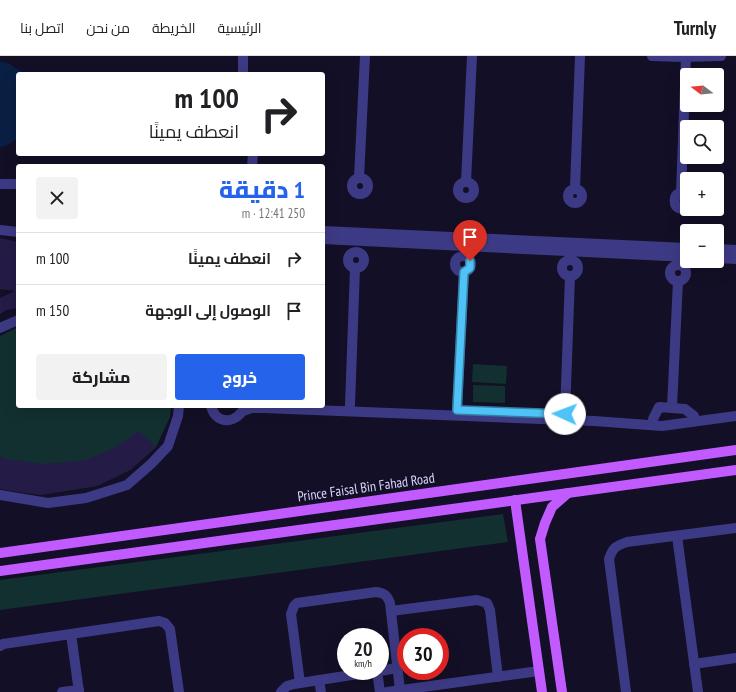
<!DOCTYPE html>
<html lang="ar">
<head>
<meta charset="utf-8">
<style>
	body { margin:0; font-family:"PT Sans Narrow",Cairo,sans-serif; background:#f2f2f2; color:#202124; direction:rtl; height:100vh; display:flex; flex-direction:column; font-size:15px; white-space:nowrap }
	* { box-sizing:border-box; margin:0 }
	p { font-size:13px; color:#757577 }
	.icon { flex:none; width:22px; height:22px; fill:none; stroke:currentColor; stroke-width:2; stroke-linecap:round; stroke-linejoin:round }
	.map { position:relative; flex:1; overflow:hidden; direction:ltr }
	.drawer { position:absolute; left:16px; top:108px; width:309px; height:244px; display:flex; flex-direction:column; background:#fff; border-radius:4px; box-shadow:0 4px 16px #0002; direction:rtl }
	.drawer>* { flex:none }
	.banner { position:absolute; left:16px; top:16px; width:309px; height:84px; border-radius:4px; box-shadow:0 4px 16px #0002; direction:rtl; background:#fff; color:#202124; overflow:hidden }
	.needle { width:26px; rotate:286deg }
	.controls { position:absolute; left:680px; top:12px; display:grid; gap:8px }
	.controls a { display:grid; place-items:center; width:44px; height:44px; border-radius:4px; background:#fff; box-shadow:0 4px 16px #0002; font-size:20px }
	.speed { position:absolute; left:337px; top:572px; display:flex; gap:8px; font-size:20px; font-weight:700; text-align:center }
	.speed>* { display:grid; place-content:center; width:52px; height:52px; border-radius:50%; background:#fff; box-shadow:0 4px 16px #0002; line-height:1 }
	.speed small { font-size:10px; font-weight:400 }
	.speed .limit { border:6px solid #d22; background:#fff; color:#111 }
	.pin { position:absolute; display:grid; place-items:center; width:34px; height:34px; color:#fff; margin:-41px -17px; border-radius:50% 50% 50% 0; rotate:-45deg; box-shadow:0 0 4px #0007 }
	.pin .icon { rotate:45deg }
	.me { position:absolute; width:44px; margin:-22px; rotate:272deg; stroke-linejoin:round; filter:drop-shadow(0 0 3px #0008) }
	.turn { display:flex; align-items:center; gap:14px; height:84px; padding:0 20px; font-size:18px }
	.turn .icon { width:52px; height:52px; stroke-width:2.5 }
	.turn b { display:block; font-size:28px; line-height:34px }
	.round { display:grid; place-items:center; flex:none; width:42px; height:42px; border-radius:4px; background:#f2f2f2 }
	.summary { display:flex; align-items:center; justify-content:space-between; height:68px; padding:0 20px }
	h1 { font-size:24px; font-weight:800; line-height:30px; color:#2563eb }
	.action { display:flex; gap:8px; margin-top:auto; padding:8px 20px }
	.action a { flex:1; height:46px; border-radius:4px; background:#2563eb; color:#fff; font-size:16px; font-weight:800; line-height:46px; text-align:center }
	.action a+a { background:#f2f2f2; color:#202124 }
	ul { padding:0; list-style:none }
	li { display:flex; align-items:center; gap:12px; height:52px; padding:0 20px; border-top:1px solid #e0e0e0 }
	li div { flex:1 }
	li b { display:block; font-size:15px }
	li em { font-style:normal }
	header { display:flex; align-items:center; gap:24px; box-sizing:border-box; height:56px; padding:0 20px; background:#fff; border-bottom:1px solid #e0e0e0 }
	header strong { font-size:19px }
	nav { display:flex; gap:22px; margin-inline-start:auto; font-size:14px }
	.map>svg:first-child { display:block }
	.green { fill:#12302f }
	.water { fill:#0a1f44 }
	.building { fill:#241b47 }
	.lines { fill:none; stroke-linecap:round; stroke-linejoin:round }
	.minor { stroke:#3d3a85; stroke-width:10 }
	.major { stroke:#c25bff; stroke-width:10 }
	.route-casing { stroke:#337fa1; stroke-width:10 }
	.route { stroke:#4fc3f7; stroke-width:7 }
	.labels { text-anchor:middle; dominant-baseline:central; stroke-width:4; stroke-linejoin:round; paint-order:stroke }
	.street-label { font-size:14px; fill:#d9d4ff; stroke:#130f26 }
</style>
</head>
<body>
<header>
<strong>Turnly</strong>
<nav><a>الرئيسية</a><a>الخريطة</a><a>من نحن</a><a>اتصل بنا</a></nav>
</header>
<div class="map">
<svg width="736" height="636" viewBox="0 0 736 636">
	<rect width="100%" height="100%" fill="#130f26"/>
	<!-- green -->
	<g class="green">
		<path d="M18 271V350H171L170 361 156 391 130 414 97 430 40 439 0 433V280Z"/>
		<path d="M473 308 507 310 506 328 472 326Z"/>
		<path d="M473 329 505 330V347L473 346Z"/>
		<path d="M503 458 508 486 0 554V524Z"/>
	</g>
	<!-- water -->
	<path class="water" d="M0 5 10 8 25 18H18V83L5 90 0 91Z"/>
	<!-- building -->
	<g class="building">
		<path d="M0 182 18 186V252L7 254 0 258V242L15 235 0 233Z"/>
		<path d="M139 375 156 391 130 414 97 430 40 439 0 433V400L6 403 45 408 85 404 114 392Z"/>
	</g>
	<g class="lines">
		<!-- minor -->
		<g class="minor">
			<path d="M243 0V18"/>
			<path d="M652 0 683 1 721 0"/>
			<path d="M252 110 253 98"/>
			<path d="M359 122 365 0"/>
			<circle cx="360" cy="130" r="8"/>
			<circle cx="466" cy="134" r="8"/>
			<path d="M466 126 472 0"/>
			<path d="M0 128H18"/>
			<path d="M575 132 580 0"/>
			<circle cx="575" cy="140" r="7"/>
			<path d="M681 137 686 1"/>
			<path d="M687 140C670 127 671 163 687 149"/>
			<path d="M0 174 18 176"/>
			<path d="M323 175 687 192"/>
			<path d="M323 183 687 201"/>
			<path d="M717 193 736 194"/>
			<circle cx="356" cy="204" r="8"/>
			<circle cx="463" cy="208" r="8"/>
			<path d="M717 202 736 203"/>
			<circle cx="570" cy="212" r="8"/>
			<circle cx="678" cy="217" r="8"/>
			<path d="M0 272 18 264"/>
			<path d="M350 349 355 212"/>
			<path d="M211 350C216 370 238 368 245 350"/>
			<path d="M672 351 678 225"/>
			<path d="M457 354 464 216"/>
			<path d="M243 355 252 352H263L594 365 662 370 736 360"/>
			<path d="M565 358 570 220"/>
			<path d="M653 363 659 351 685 353 694 360"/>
			<path d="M0 439 48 447 86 442 127 429 151 408 168 390 178 360 179 350"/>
			<path d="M677 480 698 636"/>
			<path d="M391 555 477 544 487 547 490 554 498 621"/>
			<path d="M71 578 79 636"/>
			<path d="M0 590 3 588 159 565 165 567 170 573 179 636"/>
			<path d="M694 608 736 602"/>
			<path d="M377 615 380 636"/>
			<path d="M380 615 397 612"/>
			<path d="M319 624 321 636"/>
			<path d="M300 627 291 558 294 550 297 547 376 536C384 537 387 539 390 547L400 634"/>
			<path d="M62 636 79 634"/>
			<path d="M281 636 287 630 294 628 377 615"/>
			<path d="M387 636 539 615"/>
			<path d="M626 636 609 503C613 491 616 490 627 486L736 472"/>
		</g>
		<!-- major -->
		<g class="major">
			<path d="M515 444 542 636"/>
			<path d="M0 497 736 394"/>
			<path d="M0 515 736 414"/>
			<path d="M562 636 540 483 545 467 552 451 568 437"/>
		</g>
	</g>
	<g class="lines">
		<defs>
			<path id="route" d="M470 205V212L464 216 457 354 565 358"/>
		</defs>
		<!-- route casing -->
		<use href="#route" class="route-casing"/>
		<!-- route -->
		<use href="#route" class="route"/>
	</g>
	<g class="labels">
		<!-- street labels -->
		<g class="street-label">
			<text transform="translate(366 431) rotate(-8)">Prince Faisal Bin Fahad Road</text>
		</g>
	</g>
</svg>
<div class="controls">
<a><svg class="needle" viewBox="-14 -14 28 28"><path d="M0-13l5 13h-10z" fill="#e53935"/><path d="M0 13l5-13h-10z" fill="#757577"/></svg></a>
<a><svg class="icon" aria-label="search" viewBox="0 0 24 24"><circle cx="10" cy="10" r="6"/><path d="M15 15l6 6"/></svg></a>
<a>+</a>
<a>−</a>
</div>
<div class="speed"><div>20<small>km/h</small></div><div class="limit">30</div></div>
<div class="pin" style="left:470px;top:205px;background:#d93025"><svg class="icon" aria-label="arrive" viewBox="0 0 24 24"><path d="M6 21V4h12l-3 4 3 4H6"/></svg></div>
<svg class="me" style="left:565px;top:358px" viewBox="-20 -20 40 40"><circle r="19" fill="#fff"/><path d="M0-13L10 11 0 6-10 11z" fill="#4fc3f7"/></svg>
<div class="banner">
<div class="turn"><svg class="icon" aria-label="right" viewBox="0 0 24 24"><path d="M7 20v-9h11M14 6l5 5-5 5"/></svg><div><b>100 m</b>انعطف يمينًا</div></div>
</div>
<section class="drawer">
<div class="summary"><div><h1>1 دقيقة</h1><p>250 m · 12:41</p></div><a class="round"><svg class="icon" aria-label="close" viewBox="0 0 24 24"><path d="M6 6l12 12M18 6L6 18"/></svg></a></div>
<ul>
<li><svg class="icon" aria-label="right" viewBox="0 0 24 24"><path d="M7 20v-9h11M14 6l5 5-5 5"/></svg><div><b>انعطف يمينًا</b></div><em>100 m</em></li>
<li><svg class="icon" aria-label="arrive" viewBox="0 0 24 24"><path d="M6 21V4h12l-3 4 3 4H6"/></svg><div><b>الوصول إلى الوجهة</b></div><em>150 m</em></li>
</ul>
<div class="action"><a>خروج</a><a>مشاركة</a></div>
</section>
</div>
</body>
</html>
